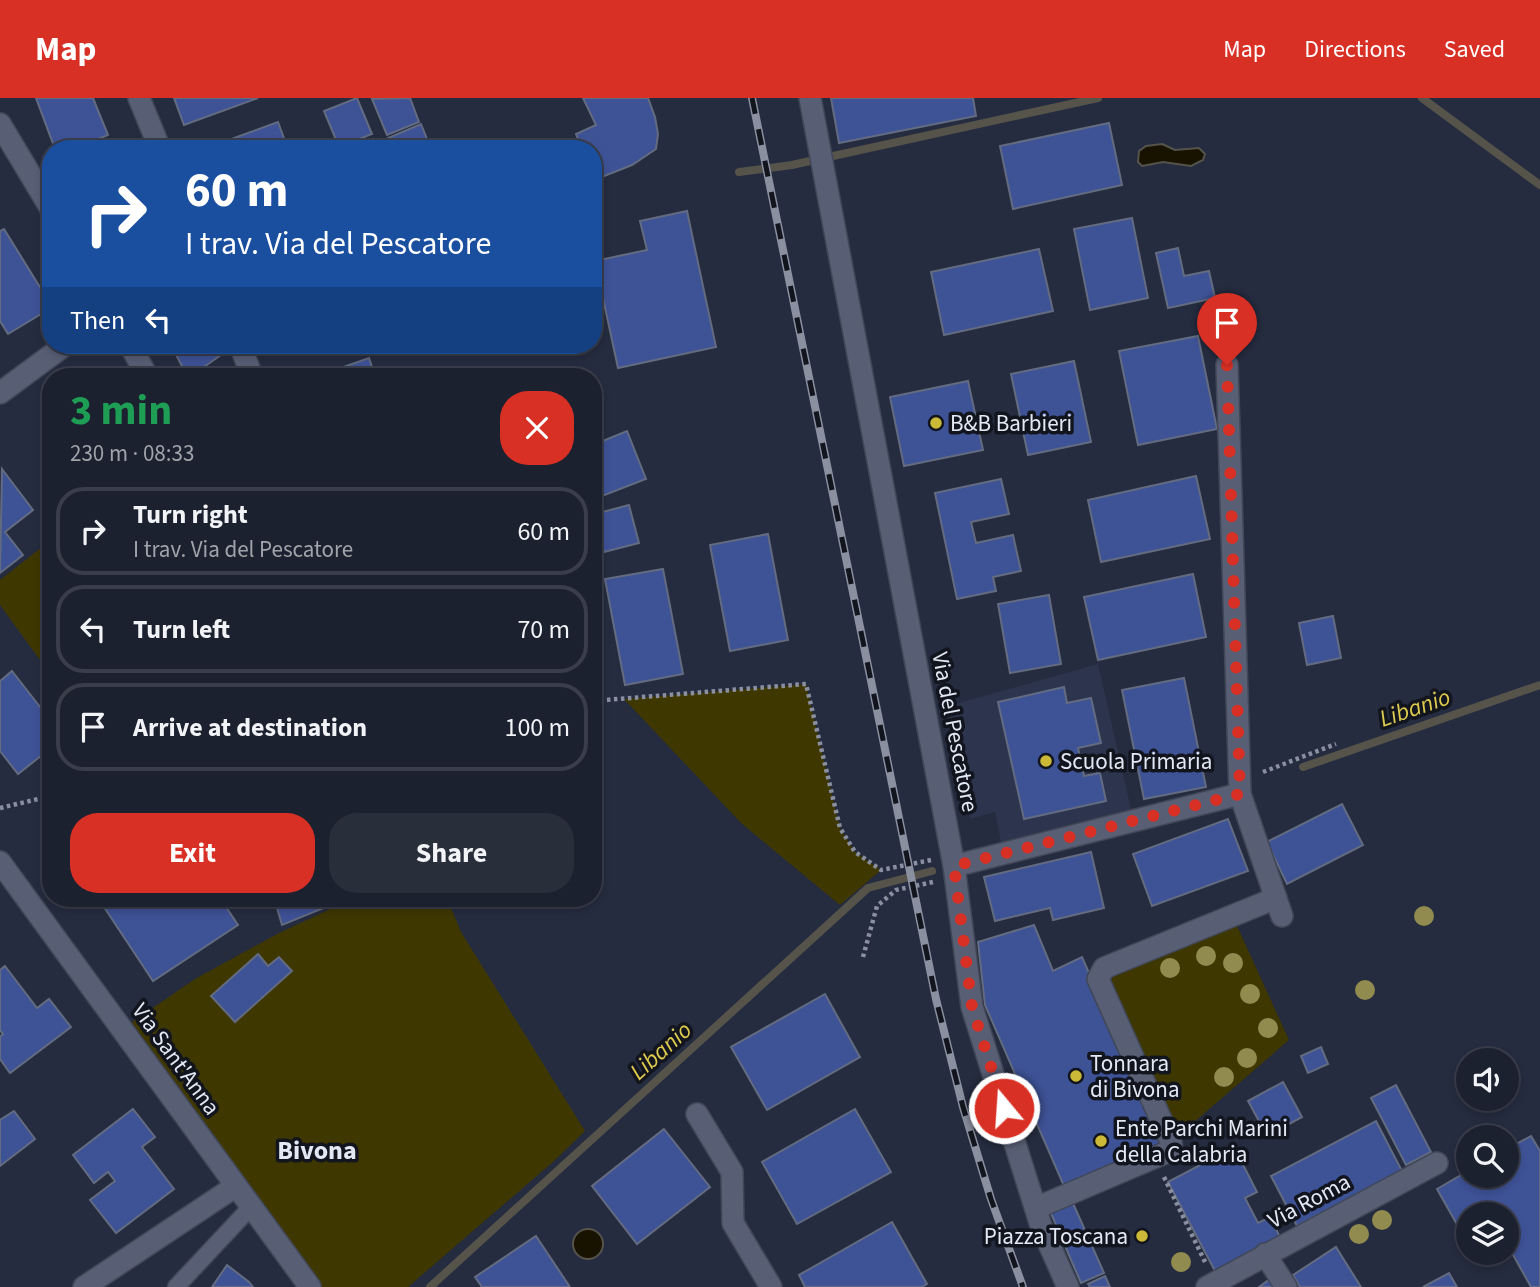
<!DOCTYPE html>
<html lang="en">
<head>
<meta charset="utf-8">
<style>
	body { margin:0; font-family:"Source Sans 3",sans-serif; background:#292e3b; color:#f1f3f6; height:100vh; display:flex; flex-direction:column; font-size:26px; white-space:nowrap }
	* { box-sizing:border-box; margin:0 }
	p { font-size:23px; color:#a0a3aa }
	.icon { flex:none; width:38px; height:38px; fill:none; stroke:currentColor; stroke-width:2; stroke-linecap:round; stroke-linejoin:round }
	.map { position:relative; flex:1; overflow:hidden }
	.side { position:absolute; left:42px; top:270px; width:560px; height:539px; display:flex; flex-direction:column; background:#1c212f; border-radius:28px; box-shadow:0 4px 10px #0003,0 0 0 2px #3a3e4b }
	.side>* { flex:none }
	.top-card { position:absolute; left:42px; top:42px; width:560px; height:214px; border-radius:28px; box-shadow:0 4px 10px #0003,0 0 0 2px #3a3e4b; background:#1a4fa0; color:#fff; overflow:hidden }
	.tools { position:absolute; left:1456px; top:950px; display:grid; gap:14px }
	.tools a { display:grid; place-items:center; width:63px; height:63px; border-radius:50%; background:#1c212f; box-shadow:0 4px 10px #0003,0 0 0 2px #3a3e4b; font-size:35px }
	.pin { position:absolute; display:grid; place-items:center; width:60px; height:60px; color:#fff; margin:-72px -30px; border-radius:50% 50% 50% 0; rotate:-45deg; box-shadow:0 0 7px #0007 }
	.pin .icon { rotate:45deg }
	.me { position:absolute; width:77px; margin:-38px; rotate:342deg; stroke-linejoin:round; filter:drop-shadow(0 0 5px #0008) }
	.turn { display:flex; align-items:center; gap:24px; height:147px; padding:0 28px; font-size:32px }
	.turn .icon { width:91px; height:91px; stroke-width:2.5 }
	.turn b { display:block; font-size:49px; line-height:60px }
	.then { display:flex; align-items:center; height:66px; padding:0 28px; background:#0003; gap:14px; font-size:26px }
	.round { display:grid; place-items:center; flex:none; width:74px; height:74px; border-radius:28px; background:#292e3b }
	.summary { display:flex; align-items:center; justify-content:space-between; height:119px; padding:0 28px }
	h1 { font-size:42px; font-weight:700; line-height:52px; color:#1e9e55 }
	.button { display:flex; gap:14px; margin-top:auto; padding:14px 28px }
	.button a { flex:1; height:80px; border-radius:28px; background:#d93025; color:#fff; font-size:28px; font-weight:700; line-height:80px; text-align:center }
	.button a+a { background:#292e3b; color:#f1f3f6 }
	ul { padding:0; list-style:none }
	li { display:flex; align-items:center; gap:21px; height:88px; margin:0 14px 10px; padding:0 14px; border:4px solid #3a3e4b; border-radius:28px }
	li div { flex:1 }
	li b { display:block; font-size:26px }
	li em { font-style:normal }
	header { display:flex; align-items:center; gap:42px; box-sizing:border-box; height:98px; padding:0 35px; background:#d93025; color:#fff }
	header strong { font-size:33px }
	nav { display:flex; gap:38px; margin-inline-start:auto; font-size:24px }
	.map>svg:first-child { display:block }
	.built { fill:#2c344e }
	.green { fill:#3f3700 }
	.water { fill:#181300; stroke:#55534a; stroke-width:2 }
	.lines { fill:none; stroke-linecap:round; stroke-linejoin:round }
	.stream { stroke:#55534a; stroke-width:8 }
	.building { fill:#3e5296; stroke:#636b81; stroke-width:2 }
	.lane-casing { stroke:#414757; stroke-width:19 }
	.street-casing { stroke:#414757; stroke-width:24 }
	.path { stroke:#8b90a0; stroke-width:4.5; stroke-dasharray:3.5 3.5; stroke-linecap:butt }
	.lane { stroke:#585f75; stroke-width:16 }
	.street { stroke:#585f75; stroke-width:21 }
	.rail-casing { stroke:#8b90a0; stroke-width:8 }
	.rail { stroke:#12151d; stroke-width:5; stroke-dasharray:16; stroke-linecap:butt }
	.tree { fill:#928b50 }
	.route { stroke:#d93025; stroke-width:12; stroke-dasharray:0 21.6 }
	.poi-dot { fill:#ccb938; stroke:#12151d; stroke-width:2.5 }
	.labels { text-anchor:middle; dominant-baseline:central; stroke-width:7; stroke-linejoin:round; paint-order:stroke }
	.poi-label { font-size:23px; fill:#e3e8f5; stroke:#12151d; text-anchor:start }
	.street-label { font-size:23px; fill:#e3e8f5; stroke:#12151d }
	.water-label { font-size:24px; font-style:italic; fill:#ddca4e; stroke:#12151d }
	.quarter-label { font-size:26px; font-weight:bold; fill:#e3e8f5; stroke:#12151d }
</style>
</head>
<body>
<header>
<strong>Map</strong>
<nav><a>Map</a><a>Directions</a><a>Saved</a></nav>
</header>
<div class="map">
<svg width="1540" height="1189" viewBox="0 0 1540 1189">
	<rect width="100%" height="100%" fill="#252c3f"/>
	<!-- built -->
	<path class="built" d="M1098 566 1131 711 1001 744 995 714 970 721 948 608Z"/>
	<!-- green -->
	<g class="green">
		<path d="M51 442V577L0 507V482Z"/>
		<path d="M806 586 840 730 855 754 881 772 840 807 741 725 624 601Z"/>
		<path d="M354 800H447L461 834 585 1033 553 1064 408 1189H309L122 931 195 881 279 835Z"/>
		<path d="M1232 817 1289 942 1171 1044 1104 870Z"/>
	</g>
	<!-- water -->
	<g class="water">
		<path d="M1162 46 1175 52 1199 50 1205 56 1203 62 1191 68 1163 64 1142 68 1138 64 1139 53 1146 48Z"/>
		<circle cx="588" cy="1146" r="15"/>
	</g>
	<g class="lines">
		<!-- stream -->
		<g class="stream">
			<path d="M1422 0 1540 87"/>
			<path d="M739 74 792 67 1098 0"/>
			<path d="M1303 669 1540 587"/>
			<path d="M430 1189 868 790 932 773"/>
		</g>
	</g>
	<!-- building -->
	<g class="building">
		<path d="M36 0H93L108 37 73 51H55Z"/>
		<path d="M174 0H258L184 27Z"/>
		<path d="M357 0 372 36 339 49 324 13Z"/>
		<path d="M410 0 419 24 387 37 372 1Z"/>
		<path d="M583 0H648L655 19 658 36 656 51 632 67 594 82 593 51H582L576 36 596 27Z"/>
		<path d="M831 0H973L976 18 839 45Z"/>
		<path d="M278 24 288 51H226L223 44Z"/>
		<path d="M1109 25 1122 87 1013 111 1000 48Z"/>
		<path d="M421 26 431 51H392L388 40Z"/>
		<path d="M687 113 716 249 618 270 595 163 647 152 640 123Z"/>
		<path d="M1132 120 1148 200 1090 212 1074 131Z"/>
		<path d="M4 131 51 207V210L8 236 0 223V133Z"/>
		<path d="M1178 150 1184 178 1209 173 1215 200 1168 210 1156 155Z"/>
		<path d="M1039 151 1053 213 944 237 931 174Z"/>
		<path d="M1198 238 1217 331 1138 347 1119 253Z"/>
		<path d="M171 247H216L221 257 191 278H187Z"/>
		<path d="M369 260 375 278H318Z"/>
		<path d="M1074 263 1091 344 1028 357 1011 276Z"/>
		<path d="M968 283 983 352 904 368 890 299Z"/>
		<path d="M627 333 646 381 602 398 593 377V347Z"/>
		<path d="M2 371 33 412 5 434 23 457 0 475Z"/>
		<path d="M1196 378 1210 441 1101 464 1088 402Z"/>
		<path d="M1001 381 1009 416 971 424 976 445 1013 437 1021 473 993 479 996 493 957 501 935 395Z"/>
		<path d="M629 407 639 445 604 454 595 416Z"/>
		<path d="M768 436 788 542 730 553 710 447Z"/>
		<path d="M663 471 683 576 625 587 605 481Z"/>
		<path d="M1193 476 1206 539 1098 562 1084 499Z"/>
		<path d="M1049 497 1061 566 1010 575 998 506Z"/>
		<path d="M1333 518 1341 560 1307 567 1299 525Z"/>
		<path d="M12 573 51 623V650L18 676 0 653V583Z"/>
		<path d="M1184 580 1206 689 1144 701 1122 592Z"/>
		<path d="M1064 589 1067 605 1091 600 1101 645 1078 650 1084 678 1100 675 1106 703 1024 721 998 604Z"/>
		<path d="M1342 706 1363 747 1287 786 1267 744Z"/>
		<path d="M1228 721 1248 773 1152 808 1133 756Z"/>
		<path d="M1091 754 1104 810 1053 822 1050 810 995 823 984 779Z"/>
		<path d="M98 800H220L238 827 153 883Z"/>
		<path d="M274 800H338V804L282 827Z"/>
		<path d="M1034 827 1053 873 1082 859 1167 1050 1067 1095 985 907 978 844Z"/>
		<path d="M258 856 268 868 279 859 292 873 235 924 211 898Z"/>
		<path d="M5 868 37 910 49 901 71 929 10 975 0 961V939L3 936 0 932V872Z"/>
		<path d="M825 896 860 959 767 1012 731 949Z"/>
		<path d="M1321 949 1328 966 1308 975 1301 958Z"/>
		<path d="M1283 984 1302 1019 1267 1038 1248 1003Z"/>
		<path d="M1396 987 1431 1054 1406 1067 1371 1000Z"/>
		<path d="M133 1011 155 1039 142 1049 174 1091 116 1135 90 1102 115 1083 108 1074 94 1085 73 1057Z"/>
		<path d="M855 1011 891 1074 797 1126 762 1064Z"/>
		<path d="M14 1013 35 1041 0 1068V1022Z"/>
		<path d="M1376 1023 1402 1073 1297 1128 1271 1078Z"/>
		<path d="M664 1031 710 1089 637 1146 592 1088Z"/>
		<path d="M1531 1038 1540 1053V1189H1531L1507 1146V1116H1468V1146L1437 1091 1468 1073V1078H1507V1051Z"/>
		<path d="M1234 1049 1257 1094 1245 1100 1258 1125 1270 1119 1280 1139 1215 1173 1168 1084Z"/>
		<path d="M1072 1103 1104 1175 1081 1185 1050 1113Z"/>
		<path d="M892 1124 927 1186 922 1189H805L799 1177Z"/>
		<path d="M536 1138 570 1189H482L475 1179Z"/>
		<path d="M1336 1149 1361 1189H1300L1293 1177Z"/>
		<path d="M227 1167 249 1184 253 1189H212Z"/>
		<path d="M1449 1175 1457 1189H1423Z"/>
		<path d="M1105 1178 1110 1189H1090L1088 1186Z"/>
		<path d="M1270 1181 1276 1189H1259Z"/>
	</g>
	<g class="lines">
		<defs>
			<path id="lane" d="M176 1189 251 1109"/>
			<g id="street">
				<path d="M139 0 160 51"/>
				<path d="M810 0 954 768 972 909 1041 1128 1068 1189"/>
				<path d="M0 26 51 111"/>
				<path d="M130 247 147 278"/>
				<path d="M240 247 252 278"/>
				<path d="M1227 267 1240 696"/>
				<path d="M0 295 65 247"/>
				<path d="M0 764 310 1189"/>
				<path d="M954 768 1240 696 1282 818"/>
				<path d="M697 1016 732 1074 733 1125 771 1189"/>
				<path d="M1036 1110 1172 1052 1171 1044 1098 881 1104 870 1276 800"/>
				<path d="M1265 1156 1286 1189"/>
				<path d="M84 1189 236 1088"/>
				<path d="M1207 1189 1437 1065"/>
			</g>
		</defs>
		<!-- lane casing -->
		<use href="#lane" class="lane-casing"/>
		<!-- street casing -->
		<use href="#street" class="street-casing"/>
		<!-- path -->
		<g class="path">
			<path d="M593 603 806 586 840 730 855 754 881 772 931 762"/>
			<path d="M1263 674 1336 646"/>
			<path d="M0 710 51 698"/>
			<path d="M863 859 877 808 896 792 933 784"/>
			<path d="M1164 1079 1206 1166"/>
		</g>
		<!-- lane -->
		<use href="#lane" class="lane"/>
		<!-- street -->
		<use href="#street" class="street"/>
		<defs>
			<path id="rail" d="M752 0 936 901 963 1009 991 1101 1023 1189"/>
		</defs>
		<!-- rail casing -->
		<use href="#rail" class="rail-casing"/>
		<!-- rail -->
		<use href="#rail" class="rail"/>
	</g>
	<!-- trees -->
	<g class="tree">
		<circle cx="1424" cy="818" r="10"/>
		<circle cx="1206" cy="858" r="10"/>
		<circle cx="1233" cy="865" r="10"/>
		<circle cx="1170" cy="870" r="10"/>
		<circle cx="1365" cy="892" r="10"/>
		<circle cx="1250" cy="896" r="10"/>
		<circle cx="1268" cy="930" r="10"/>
		<circle cx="1247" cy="960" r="10"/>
		<circle cx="1224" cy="979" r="10"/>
		<circle cx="1382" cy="1122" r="10"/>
		<circle cx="1359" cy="1136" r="10"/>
		<circle cx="1181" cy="1164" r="10"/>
	</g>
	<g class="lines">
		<!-- route -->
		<path class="route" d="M1004 1010 972 909 954 768 1240 696 1227 267"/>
	</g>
	<!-- markers -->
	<g class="poi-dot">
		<circle cx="936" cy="325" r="7"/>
		<circle cx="1046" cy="663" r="7"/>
		<circle cx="1076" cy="978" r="7"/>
		<circle cx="1101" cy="1043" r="7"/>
		<circle cx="1142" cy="1138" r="7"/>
	</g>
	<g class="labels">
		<!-- poi labels -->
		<g class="poi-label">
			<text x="950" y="325">B&amp;B Barbieri</text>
			<text x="1060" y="663">Scuola Primaria</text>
			<text x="1090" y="965">Tonnara<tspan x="1090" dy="26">di Bivona</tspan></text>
			<text x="1115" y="1030">Ente Parchi Marini<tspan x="1115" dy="26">della Calabria</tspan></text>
			<text x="1128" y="1138" text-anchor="end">Piazza Toscana</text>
		</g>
		<!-- street labels -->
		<g class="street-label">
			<text transform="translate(955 634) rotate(79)">Via del Pescatore</text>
			<text transform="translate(176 961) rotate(54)">Via Sant'Anna</text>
			<text transform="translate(1309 1103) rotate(-28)">Via Roma</text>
		</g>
		<!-- water labels -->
		<g class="water-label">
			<text transform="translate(1415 610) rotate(-19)">Libanio</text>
			<text transform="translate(661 953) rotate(-42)">Libanio</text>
		</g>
		<!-- quarter labels -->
		<g class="quarter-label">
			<text x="317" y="1052">Bivona</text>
		</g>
	</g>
</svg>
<div class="tools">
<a><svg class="icon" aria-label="sound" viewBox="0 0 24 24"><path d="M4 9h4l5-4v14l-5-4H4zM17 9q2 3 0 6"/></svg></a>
<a><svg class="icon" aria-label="search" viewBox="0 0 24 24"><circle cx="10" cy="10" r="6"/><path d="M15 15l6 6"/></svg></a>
<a><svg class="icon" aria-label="layers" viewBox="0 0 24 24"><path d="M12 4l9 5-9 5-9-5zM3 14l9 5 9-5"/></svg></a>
</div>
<div class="pin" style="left:1227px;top:267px;background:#d93025"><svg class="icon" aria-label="arrive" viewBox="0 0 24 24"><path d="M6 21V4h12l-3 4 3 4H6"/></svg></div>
<svg class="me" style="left:1004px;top:1010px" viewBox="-20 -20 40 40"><circle r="17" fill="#d93025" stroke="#fff" stroke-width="3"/><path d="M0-11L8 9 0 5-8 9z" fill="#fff"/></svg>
<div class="top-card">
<div class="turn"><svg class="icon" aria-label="right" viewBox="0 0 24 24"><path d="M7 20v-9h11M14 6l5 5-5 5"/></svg><div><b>60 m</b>I trav. Via del Pescatore</div></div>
<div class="then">Then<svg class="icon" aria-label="left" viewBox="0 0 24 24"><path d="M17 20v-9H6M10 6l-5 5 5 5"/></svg></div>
</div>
<section class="side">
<div class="summary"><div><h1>3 min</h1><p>230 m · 08:33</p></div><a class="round" style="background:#d93025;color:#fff"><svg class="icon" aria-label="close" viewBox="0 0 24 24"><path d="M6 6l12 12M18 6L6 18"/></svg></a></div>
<ul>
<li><svg class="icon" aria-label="right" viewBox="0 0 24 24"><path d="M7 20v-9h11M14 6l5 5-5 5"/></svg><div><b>Turn right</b><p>I trav. Via del Pescatore</p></div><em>60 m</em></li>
<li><svg class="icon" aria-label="left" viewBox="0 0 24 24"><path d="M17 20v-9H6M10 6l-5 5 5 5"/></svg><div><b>Turn left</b></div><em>70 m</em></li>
<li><svg class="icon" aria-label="arrive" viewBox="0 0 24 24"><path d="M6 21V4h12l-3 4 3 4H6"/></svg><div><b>Arrive at destination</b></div><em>100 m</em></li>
</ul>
<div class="button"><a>Exit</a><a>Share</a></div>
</section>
</div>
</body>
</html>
